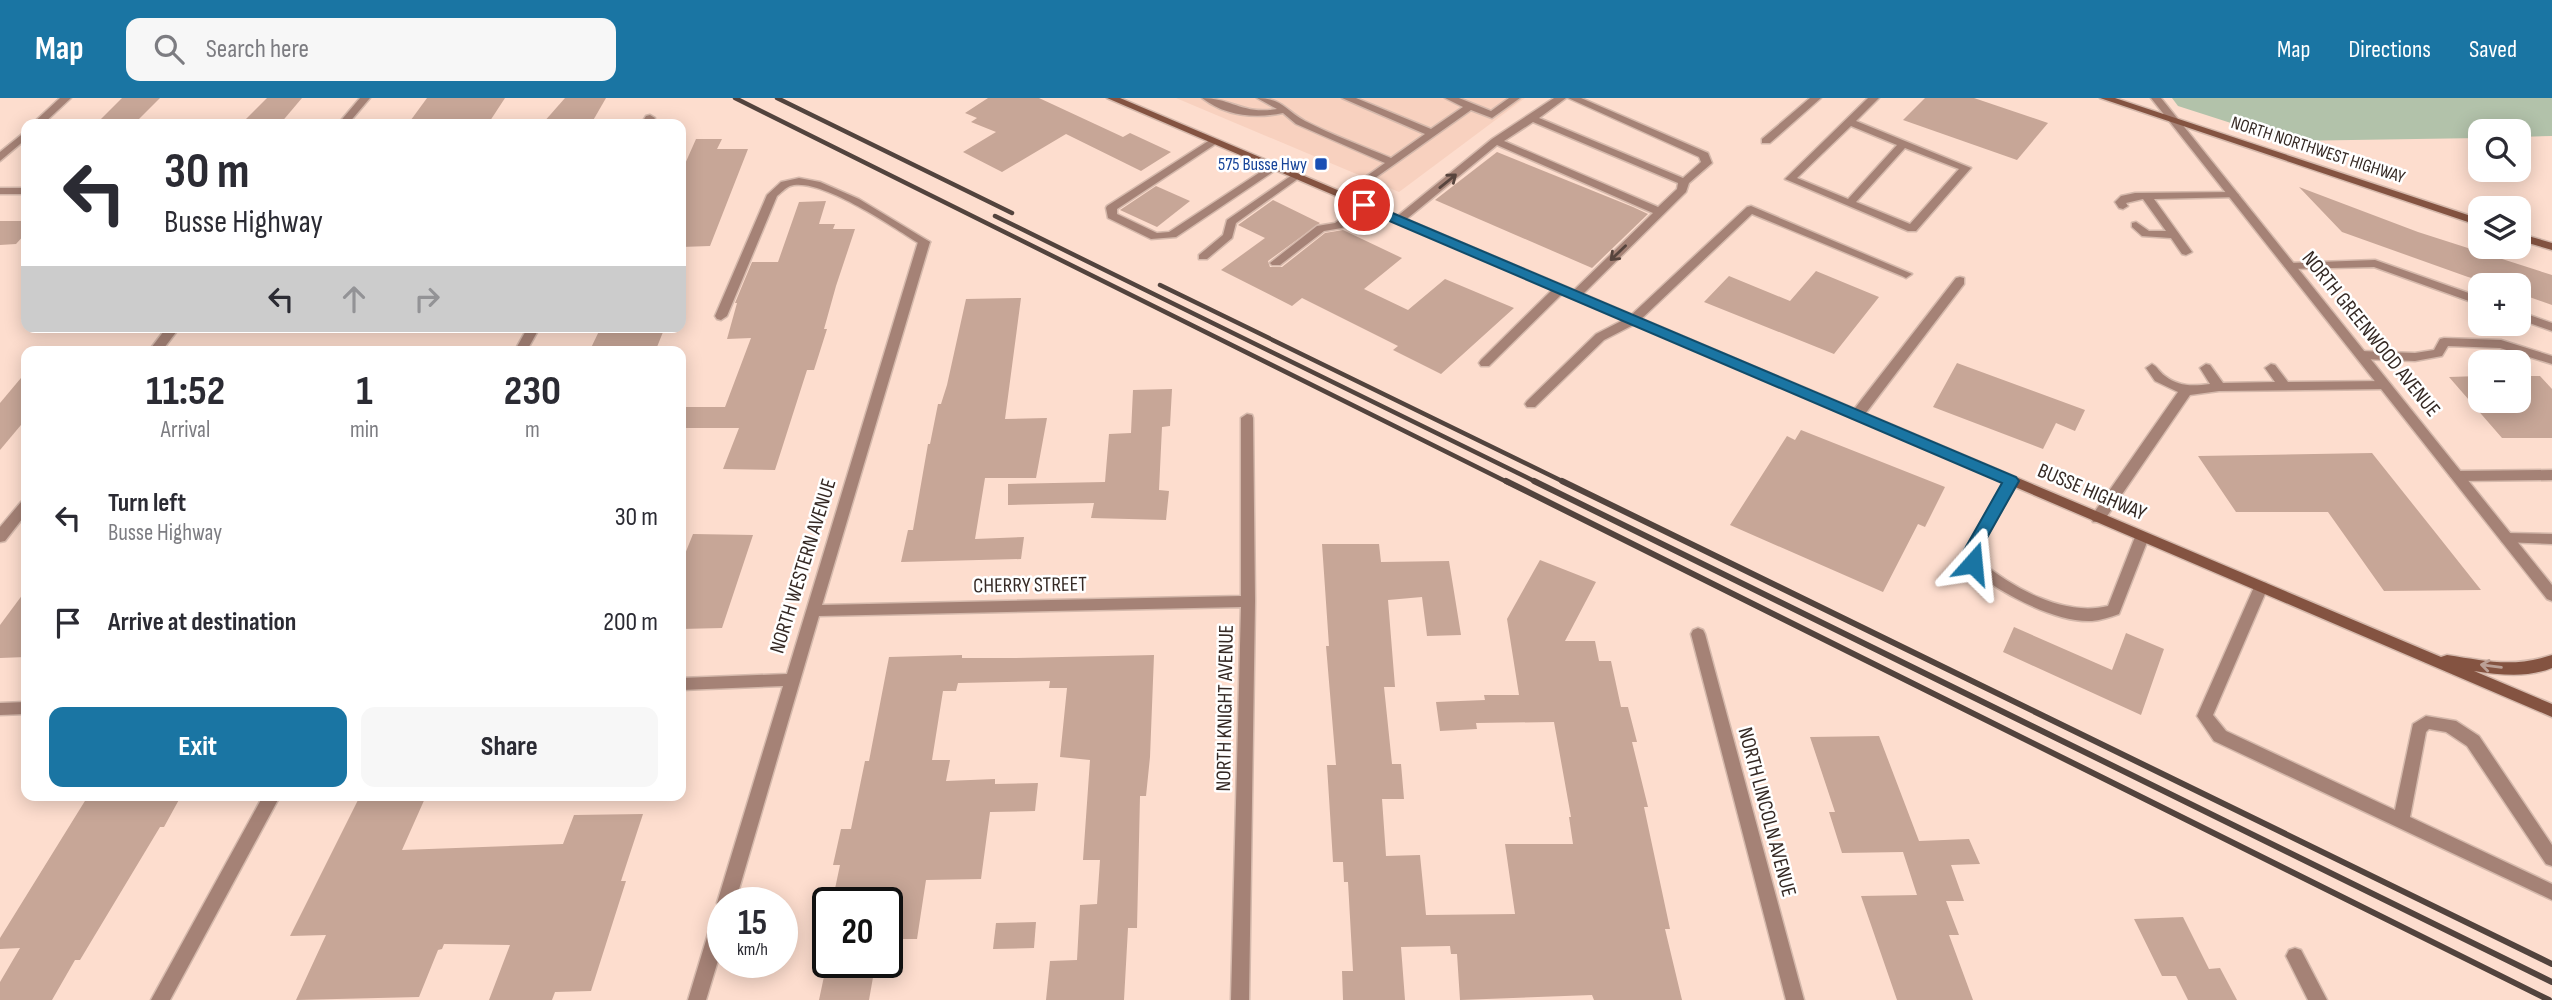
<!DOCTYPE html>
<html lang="en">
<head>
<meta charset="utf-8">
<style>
	body { margin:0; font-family:"Sofia Sans Condensed",sans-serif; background:#f7f7f7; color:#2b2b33; height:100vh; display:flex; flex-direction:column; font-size:26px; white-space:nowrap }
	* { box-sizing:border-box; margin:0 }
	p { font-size:23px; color:#7c7c81 }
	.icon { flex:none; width:38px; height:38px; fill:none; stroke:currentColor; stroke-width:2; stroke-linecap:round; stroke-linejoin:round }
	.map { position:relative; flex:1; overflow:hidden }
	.sheet { position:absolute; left:21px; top:248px; width:665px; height:455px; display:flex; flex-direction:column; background:#fff; border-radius:14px; box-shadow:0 4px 18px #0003 }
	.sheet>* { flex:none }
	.hud { position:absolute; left:21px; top:21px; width:665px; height:214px; border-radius:14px; box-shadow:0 4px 18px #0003; background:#fff; color:#2b2b33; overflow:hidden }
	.buttons { position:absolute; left:2468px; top:21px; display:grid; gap:14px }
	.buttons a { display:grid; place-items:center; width:63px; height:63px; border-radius:14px; background:#fff; box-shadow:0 4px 18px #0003; font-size:35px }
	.speed { position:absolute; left:707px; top:789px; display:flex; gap:14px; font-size:35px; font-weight:700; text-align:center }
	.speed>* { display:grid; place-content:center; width:91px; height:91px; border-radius:50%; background:#fff; box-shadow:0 4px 18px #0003; line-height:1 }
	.speed small { font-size:18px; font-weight:400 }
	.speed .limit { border:4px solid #111; border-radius:10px; background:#fff; color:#111 }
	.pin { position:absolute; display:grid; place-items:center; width:60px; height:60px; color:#fff; margin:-30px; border:4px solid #fff; border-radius:50%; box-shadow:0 2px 7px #0007 }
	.me { position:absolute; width:77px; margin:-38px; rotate:18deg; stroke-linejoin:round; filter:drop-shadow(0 0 5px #0008) }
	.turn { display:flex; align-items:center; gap:24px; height:147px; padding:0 28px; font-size:32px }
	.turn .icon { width:91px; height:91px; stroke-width:2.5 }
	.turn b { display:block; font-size:49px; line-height:60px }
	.lanes { display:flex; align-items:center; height:66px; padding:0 28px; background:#0003; justify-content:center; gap:35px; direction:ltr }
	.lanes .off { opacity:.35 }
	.eta { display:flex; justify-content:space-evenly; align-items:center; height:119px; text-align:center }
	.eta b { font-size:42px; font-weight:700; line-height:49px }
	.cta { display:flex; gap:14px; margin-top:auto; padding:14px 28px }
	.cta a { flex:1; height:80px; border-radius:14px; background:#1a75a3; color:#fff; font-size:28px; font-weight:700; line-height:80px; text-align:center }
	.cta a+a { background:#f7f7f7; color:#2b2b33 }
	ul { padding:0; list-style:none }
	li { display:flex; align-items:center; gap:21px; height:105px; padding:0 28px }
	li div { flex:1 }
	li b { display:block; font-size:26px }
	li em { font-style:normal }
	header { display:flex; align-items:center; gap:42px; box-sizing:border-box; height:98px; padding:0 35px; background:#1a75a3; color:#fff }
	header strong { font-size:33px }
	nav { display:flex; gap:38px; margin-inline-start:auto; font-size:24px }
	.search { width:490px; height:63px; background:#f7f7f7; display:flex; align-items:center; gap:18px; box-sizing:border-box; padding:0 24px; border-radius:14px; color:#7c7c81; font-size:26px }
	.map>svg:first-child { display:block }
	.built { fill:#f8d1bf }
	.green { fill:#b2c2aa }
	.building { fill:#c7a697 }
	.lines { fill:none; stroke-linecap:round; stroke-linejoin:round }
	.service-casing { stroke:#d5b9ac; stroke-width:3 }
	.minor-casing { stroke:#d5b9ac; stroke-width:3 }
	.tertiary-casing { stroke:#d5b9ac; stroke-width:3 }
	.secondary-casing { stroke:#d5b9ac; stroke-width:3 }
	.service { fill:#a58276; fill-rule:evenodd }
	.minor { fill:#a58276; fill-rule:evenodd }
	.tertiary { fill:#a58276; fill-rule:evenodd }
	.secondary { fill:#845341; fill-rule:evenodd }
	.rail-far1 { stroke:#52433d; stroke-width:4.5 }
	.rail { stroke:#52433d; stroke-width:6 }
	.oneway { stroke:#57443d }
	.oneway2 { stroke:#bba096 }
	.route { fill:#1a75a3; stroke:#114c6a; stroke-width:2 }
	.transit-dot { fill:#1a4fb4; stroke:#fff; stroke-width:2.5 }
	.labels { text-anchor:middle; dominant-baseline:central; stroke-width:5; stroke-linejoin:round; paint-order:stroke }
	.far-street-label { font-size:18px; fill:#352924; stroke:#fff }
	.far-transit-label { font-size:18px; fill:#164399; stroke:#fff; text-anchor:end }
	.street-label { font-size:21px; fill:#352924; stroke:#fff }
</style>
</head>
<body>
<header>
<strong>Map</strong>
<div class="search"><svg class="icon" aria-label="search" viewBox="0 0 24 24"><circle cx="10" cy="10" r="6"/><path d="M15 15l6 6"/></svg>Search here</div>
<nav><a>Map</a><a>Directions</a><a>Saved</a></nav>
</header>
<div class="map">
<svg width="2552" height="902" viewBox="0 0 2552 902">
	<rect width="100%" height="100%" fill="#fdddce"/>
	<!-- built -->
	<path class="built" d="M1176 0H1525L1399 94Z"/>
	<!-- green -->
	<path class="green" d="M2172 0H2552V38L2518 39V33H2480V40L2287 43 2178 8Z"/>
	<!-- building -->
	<g class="building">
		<path d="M122 0H160L134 26H96Z"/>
		<path d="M267 0H302L280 26H241Z"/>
		<path d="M427 0H505L488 26H408Z"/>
		<path d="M565 0H606L591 26 543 25Z"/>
		<path d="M988 0H1039L1123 39 1130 35 1171 54 1141 73 1066 36 1002 74 963 54 996 34 971 24 977 20 965 15Z"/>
		<path d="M1925 0H1974L2048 25 2017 62 1903 22Z"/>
		<path d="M696 41H722L717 51H748L710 148 681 149V75Z"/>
		<path d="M1497 54 1633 109 1648 116 1592 170 1435 102Z"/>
		<path d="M1156 88 1190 103 1157 129 1120 112Z"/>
		<path d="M2299 89 2418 134 2552 177V207L2518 195V187H2497L2468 179 2342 134Z"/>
		<path d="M1273 102 1320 125 1268 163 1270 169H1282L1325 135 1343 132 1402 160 1364 191 1408 212 1445 181 1514 210 1441 276 1393 252 1398 248 1302 200 1292 208 1221 172 1265 140 1238 127Z"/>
		<path d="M826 103 819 126H835L833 131H855L836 188 824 231H827L814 272H807L775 372 723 371 739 330H681V321L686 309H725L751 240 727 241 737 205H735L752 164H778L799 104Z"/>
		<path d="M0 123H26V135L16 146 0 147Z"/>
		<path d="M1816 173 1879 199 1834 256 1704 204 1729 178 1790 203Z"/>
		<path d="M1021 200 1005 321 1047 320 1036 380H985L975 441 1024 439 1021 461 901 464 908 432H913L928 346H930L938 306H941L947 287 966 201Z"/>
		<path d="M601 229H665L655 254H589Z"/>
		<path d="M1957 265 2085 312 2075 333 2056 325 2043 351 1933 309Z"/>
		<path d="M26 274V321L0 352V305Z"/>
		<path d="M2480 278V303H2518V278H2540L2552 291V340H2502L2449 279Z"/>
		<path d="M1172 291 1170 328 1162 329 1159 392 1169 393 1166 422 1091 420 1094 405 1008 407V386L1105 384 1109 336 1131 335 1133 292Z"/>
		<path d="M1801 332 1945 389 1925 429 1918 426 1883 494 1730 427 1787 338 1795 342Z"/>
		<path d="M2372 355 2431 429 2481 492 2384 493 2328 414H2236L2198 358Z"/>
		<path d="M693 436 753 437 722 530 681 531V466Z"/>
		<path d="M1322 446H1379L1381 464 1449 463 1461 537 1427 538 1422 499 1388 502 1395 589H1384L1392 666H1401L1404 701H1382L1386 758 1420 757 1426 817 1515 816 1505 746H1573L1569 719H1571L1554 624 1476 625 1477 631 1440 633 1436 604 1485 602 1484 597H1519L1507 521 1540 462 1596 484 1565 543H1595L1599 563H1611L1621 609H1628L1637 644H1632L1648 709H1644L1670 831H1665L1682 902H1594L1592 897 1460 902 1457 856H1451L1450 848 1401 849 1405 902H1343L1342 873H1353L1348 784H1344L1343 764H1333L1327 667H1336L1326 548H1329Z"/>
		<path d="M26 492V559L0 560V527Z"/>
		<path d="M2014 529 2112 572 2126 535 2164 551 2141 617 2003 554Z"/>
		<path d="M962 557V560H1014L1154 557 1150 659 1146 698H1140L1137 830H1128L1124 902H1046L1050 863 1077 862 1080 807 1097 806 1100 762H1083L1090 662 1060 659 1067 590H1049L1050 583 958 585 956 593H943L932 662H950L946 683 995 681V686L1038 685 1035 713 990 714 981 781 926 782 917 841H887V805H832L840 767H833L841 731H851L865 663H869L889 559Z"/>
		<path d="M1879 638 1919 743 1969 741 1980 766 1951 767 1964 803H1946L1959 837H1949L1973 902H1897L1861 798 1917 797 1903 754 1842 755 1829 714H1835L1810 639Z"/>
		<path d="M88 698H181L164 729H160L80 862H75L52 902H0V884L20 850 0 851V840Z"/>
		<path d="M360 698H426L402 752 563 746 574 717 643 716 621 783H626L591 893 555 894 552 902H489L510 847 444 846 442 851 438 852 419 899 296 902 326 837 290 838Z"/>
		<path d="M2183 819 2209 871 2220 870 2237 902H2188L2176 878H2162L2134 821Z"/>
		<path d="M1036 824 1034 850 993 851 996 825Z"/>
		<path d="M875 868 869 902H819L826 869Z"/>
	</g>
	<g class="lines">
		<defs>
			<g id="service">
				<path d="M1202 0C1232 0 1242 17 1277 11L1257 0C1282 0 1285 12 1305 23 1332 37 1363 48 1391 60L1425 36 1342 0H1356L1431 31 1463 9 1445 0H1459L1491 13 1509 0H1520L1492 20 1471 12 1344 102 1339 99 1340 97 1385 65 1296 26 1283 15C1255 21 1225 18 1202 0Z"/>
				<path d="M1554 0H1566L1539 20 1683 80 1701 64 1699 59 1568 0H1581L1708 55 1712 65 1689 85 1686 94 1579 200H1571L1569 197 1653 115 1497 47 1403 124H1395V120L1492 41ZM1533 24 1678 85 1677 91 1658 109 1504 43Z"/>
				<path d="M1868 0H1879L1856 23 1971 70 1916 133H1908L1785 81ZM1851 28 1897 47 1848 101 1797 80ZM1905 50 1959 71 1910 126 1856 104Z"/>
				<path d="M1213 40 1218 43 1217 45 1117 111V116L1157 135 1169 134 1271 67 1275 66 1280 69 1176 139 1151 141 1108 120 1106 110 1107 108Z"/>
				<path d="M1295 75 1300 78 1299 80 1236 125 1232 140 1207 161H1199V157L1223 137 1227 122Z"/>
				<path d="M799 80 820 84 859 101 930 144 928 146H920C894 130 819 78 790 88 785 90 781 95 777 98L727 218 721 222 717 221 715 218 767 97 781 84Z"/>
				<path d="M2234 94 2239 97 2238 99 2154 101 2192 154 2186 157 2182 156 2171 140 2142 138 2132 129V125L2136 124 2149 133H2166L2143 101 2126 105 2128 108 2123 111 2119 110 2115 104 2121 98 2135 95Z"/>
				<path d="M1364 104 1368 105V109L1342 130 1324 133 1280 167H1272L1270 165 1317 128 1335 125Z"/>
				<path d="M1751 108 1912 176 1906 180 1902 178 1752 116 1637 225 1604 242 1535 309H1527L1525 306 1527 303 1596 236 1629 219 1747 109Z"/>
				<path d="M2375 162 2480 199V207L2374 169 2290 171 2284 168 2290 165Z"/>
				<path d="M1960 179 1964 180V186L1862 320H1852L1851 317 1852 314 1956 180Z"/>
				<path d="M1560 187 1566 191 1564 194 1489 268H1481L1479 265 1481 262 1556 188Z"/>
				<path d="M2518 213 2552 225V233L2518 221Z"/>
				<path d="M2444 240 2501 242 2552 258V266L2500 250 2448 248 2442 258 2415 263 2361 261 2355 257 2361 253 2415 255 2434 252 2440 241Z"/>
				<path d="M2152 266C2158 269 2159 274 2165 278 2179 289 2193 288 2210 286L2200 270 2206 266 2210 267 2223 285 2275 284 2265 270 2271 266 2275 267 2288 284 2385 283 2391 287 2385 291 2219 293 2190 297 2103 424H2093L2091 420 2093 416 2178 294 2155 283 2146 270Z"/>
				<path d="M2552 372V382L2457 383 2450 378 2457 373Z"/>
				<path d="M2011 378 2018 383 1978 454 1980 463C2013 490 2064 519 2108 508L2135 439 2137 435H2147L2149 439 2119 516C2111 519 2101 522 2092 523 2054 525 1997 493 1968 469L1964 454 2006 380Z"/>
				<path d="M2507 435 2552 436V446L2502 444 2500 440Z"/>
				<path d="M2261 484 2266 485 2268 489 2213 617 2226 633 2395 712 2413 626 2426 618 2456 623 2479 638 2552 747V768L2546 766 2467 648 2446 634 2429 631 2426 634 2410 719 2552 786V802L2214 643 2197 618 2254 489 2256 485Z"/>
			</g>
			<g id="minor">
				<path d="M60 0H71L43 26H32Z"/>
				<path d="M360 0H370L348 26H338Z"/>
				<path d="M1810 0H1821L1770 45H1762V41Z"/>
				<path d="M650 17 655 20 651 26H641L646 18Z"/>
				<path d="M26 33V41L0 63V54Z"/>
				<rect x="0" y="90" width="26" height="6"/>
				<path d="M924 141 930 144 822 507 1241 498V320L1247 316 1252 317 1253 320 1255 503 1249 902H1231L1241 509 819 518 735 805H723V846L706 902H688L714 816 719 809 717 805 783 588 681 592V580L787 576 918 144Z"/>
				<path d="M167 229H180L161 254H148Z"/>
				<path d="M528 229H540L526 254H514Z"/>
				<path d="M26 402V416L5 443 0 444V429L21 404Z"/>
				<path d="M1698 530 1703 532 1705 536 1804 902H1786L1691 536 1693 532Z"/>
				<path d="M26 604V616L0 617V605Z"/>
				<path d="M263 698H280L170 902H151Z"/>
				<path d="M2295 850 2301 852 2327 902H2308L2286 858 2289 852Z"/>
			</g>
			<path id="tertiary" d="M2151 0H2161L2552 487V503L2547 501Z"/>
			<g id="secondary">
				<path d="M1107 0H1120L2441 559 2447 557C2487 563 2512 570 2552 557V570C2527 580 2501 577 2474 573L2552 606V619Z"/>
				<path d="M2100 0H2115L2480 121V128Z"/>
				<path d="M2518 135 2552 145V152L2518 142Z"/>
			</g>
		</defs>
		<!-- service casing -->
		<use href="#service" class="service-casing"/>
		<!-- minor casing -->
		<use href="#minor" class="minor-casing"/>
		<!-- tertiary casing -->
		<use href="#tertiary" class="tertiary-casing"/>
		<!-- secondary casing -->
		<use href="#secondary" class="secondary-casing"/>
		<!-- service -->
		<use href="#service" class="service"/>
		<!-- minor -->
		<use href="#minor" class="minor"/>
		<!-- tertiary -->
		<use href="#tertiary" class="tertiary"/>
		<!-- secondary -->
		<use href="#secondary" class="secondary"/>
		<!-- rail-far1 -->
		<g class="rail-far1">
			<path d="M735 0 1509 385"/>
			<path d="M777 0 1012 115"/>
			<path d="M995 118 1538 385"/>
			<path d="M1160 187 1566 385"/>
		</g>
		<!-- rail -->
		<g class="rail">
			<path d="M1506 383 2549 902"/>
			<path d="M1534 383 2552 884"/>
			<path d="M1562 383 2552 866"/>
		</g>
	</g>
	<!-- one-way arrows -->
	<defs><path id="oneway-shaft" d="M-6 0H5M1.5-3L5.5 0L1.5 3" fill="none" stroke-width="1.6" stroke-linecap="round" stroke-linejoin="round" transform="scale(1.75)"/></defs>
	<g class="oneway">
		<use href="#oneway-shaft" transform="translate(1448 83) rotate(-39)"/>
		<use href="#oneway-shaft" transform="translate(1618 155) rotate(136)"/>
	</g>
	<use class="oneway2" href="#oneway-shaft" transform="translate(2491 568) rotate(-173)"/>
	<!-- route -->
	<path class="route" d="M1364 103 2016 379 2019 383 1979 454 1981 465 1978 469H1967L1963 454 2002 385 1359 110 1358 107Z"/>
	<!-- markers -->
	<rect class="transit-dot" x="1314" y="59" width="14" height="14" rx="3.5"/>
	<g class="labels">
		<!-- far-street labels -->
		<g class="far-street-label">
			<text transform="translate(2318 52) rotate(18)">NORTH NORTHWEST HIGHWAY</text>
		</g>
		<!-- far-transit labels -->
		<g class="far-transit-label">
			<text x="1307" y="66">575 Busse Hwy</text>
		</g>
		<!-- street labels -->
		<g class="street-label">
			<text transform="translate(2371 236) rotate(51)">NORTH GREENWOOD AVENUE</text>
			<text transform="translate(2092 394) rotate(23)">BUSSE HIGHWAY</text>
			<text transform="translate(803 468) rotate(-73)">NORTH WESTERN AVENUE</text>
			<text transform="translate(1030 487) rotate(-1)">CHERRY STREET</text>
			<text transform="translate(1225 610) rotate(-89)">NORTH KNIGHT AVENUE</text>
			<text transform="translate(1767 714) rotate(75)">NORTH LINCOLN AVENUE</text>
		</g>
	</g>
</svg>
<div class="buttons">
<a><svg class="icon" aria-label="search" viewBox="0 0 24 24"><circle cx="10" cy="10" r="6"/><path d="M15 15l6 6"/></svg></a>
<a><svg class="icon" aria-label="layers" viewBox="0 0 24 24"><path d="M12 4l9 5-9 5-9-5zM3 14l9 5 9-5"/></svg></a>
<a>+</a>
<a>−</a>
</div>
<div class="speed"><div>15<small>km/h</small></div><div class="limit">20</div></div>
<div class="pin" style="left:1364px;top:107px;background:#d93025"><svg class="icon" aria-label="arrive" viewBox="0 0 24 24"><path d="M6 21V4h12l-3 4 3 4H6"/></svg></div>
<svg class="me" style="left:1973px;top:465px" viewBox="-20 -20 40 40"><path d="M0-17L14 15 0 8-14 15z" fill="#1a75a3" stroke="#fff" stroke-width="4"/></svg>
<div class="hud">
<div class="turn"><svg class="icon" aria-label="left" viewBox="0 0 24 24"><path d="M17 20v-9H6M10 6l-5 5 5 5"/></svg><div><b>30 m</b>Busse Highway</div></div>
<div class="lanes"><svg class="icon" aria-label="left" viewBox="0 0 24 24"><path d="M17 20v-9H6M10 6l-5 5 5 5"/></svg><svg class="icon off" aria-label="ahead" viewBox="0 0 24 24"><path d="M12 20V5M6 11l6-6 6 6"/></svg><svg class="icon off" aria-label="right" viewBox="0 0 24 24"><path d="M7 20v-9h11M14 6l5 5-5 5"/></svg></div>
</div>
<section class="sheet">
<div class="eta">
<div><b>11:52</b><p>Arrival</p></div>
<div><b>1</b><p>min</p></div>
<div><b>230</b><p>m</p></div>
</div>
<ul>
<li><svg class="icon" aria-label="left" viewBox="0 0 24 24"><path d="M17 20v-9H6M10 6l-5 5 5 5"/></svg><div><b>Turn left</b><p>Busse Highway</p></div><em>30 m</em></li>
<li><svg class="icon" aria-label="arrive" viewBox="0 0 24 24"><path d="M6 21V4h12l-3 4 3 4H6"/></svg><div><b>Arrive at destination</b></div><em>200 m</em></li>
</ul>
<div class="cta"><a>Exit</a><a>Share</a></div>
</section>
</div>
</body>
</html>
